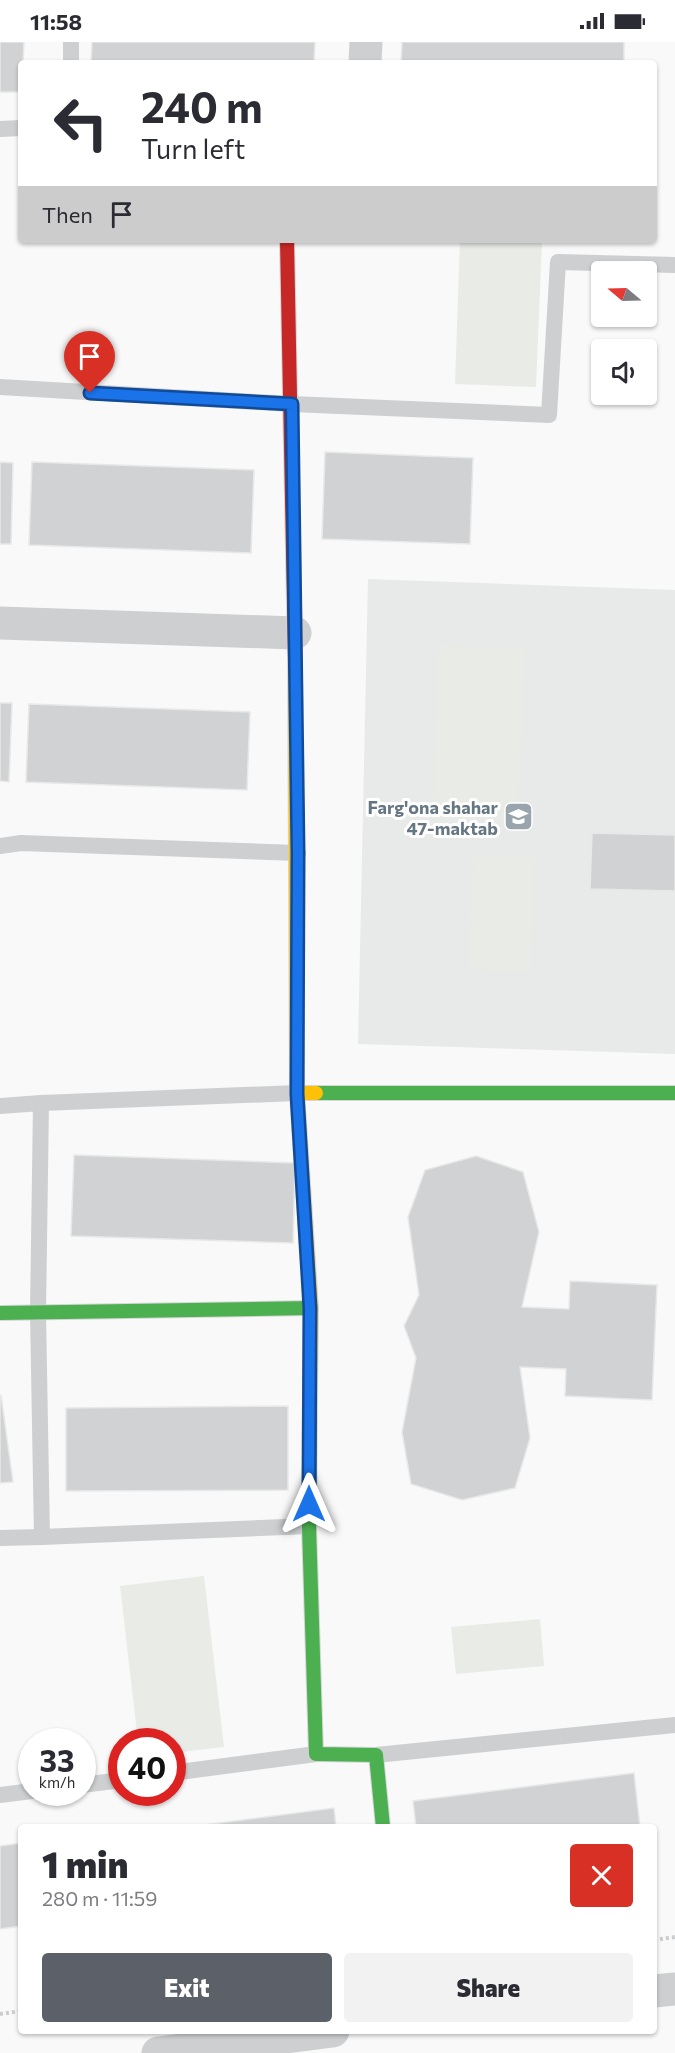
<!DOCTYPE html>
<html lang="en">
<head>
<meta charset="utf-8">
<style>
	body { margin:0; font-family:Commissioner,sans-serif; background:#f2f2f3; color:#2b2b33; height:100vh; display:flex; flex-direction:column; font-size:22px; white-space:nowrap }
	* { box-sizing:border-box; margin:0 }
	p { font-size:20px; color:#7c7c81 }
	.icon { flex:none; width:33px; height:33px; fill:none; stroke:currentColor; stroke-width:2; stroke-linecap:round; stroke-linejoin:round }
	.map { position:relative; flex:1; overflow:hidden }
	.details { position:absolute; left:18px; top:1782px; width:639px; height:210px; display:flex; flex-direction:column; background:#fff; border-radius:6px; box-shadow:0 2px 4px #0004 }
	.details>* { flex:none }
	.top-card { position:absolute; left:18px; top:18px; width:639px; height:183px; border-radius:6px; box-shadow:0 2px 4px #0004; background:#fff; color:#2b2b33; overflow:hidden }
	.needle { width:39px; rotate:289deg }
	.tools { position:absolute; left:591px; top:219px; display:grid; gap:12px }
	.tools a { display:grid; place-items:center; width:66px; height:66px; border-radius:6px; background:#fff; box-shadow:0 2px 4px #0004; font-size:30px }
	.speed { position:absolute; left:18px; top:1686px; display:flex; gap:12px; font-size:30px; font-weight:700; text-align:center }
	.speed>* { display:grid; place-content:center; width:78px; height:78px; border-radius:50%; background:#fff; box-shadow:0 2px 4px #0004; line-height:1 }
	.speed small { font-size:15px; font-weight:400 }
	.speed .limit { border:9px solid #d22; background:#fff; color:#111 }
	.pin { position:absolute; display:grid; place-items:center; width:51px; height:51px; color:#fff; margin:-62px -26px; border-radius:50% 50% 50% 0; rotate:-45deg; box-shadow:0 0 6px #0007 }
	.pin .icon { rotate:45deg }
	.me { position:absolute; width:66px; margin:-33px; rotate:0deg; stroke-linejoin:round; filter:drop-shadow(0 0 4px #0008) }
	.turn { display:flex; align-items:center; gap:21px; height:126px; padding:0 24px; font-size:27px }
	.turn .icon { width:78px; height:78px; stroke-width:2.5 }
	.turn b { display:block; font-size:42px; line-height:51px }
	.then { display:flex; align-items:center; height:57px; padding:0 24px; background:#0003; gap:12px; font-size:22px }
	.round { display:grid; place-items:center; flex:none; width:63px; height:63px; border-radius:6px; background:#f2f2f3 }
	.headline { display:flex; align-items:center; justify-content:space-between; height:102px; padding:0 24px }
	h1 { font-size:36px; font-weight:800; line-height:45px }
	.button { display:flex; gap:12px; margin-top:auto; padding:12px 24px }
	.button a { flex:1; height:69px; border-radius:6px; background:#5c6169; color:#fff; font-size:24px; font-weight:800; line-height:69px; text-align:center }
	.button a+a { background:#f2f2f3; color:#2b2b33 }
	.status { display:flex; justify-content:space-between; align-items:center; height:42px; padding:0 30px; background:#fff; direction:ltr }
	.status svg { height:16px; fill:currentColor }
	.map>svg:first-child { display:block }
	.built { fill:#e8e9e9 }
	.green { fill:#e8ebe6 }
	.building { fill:#d0d2d3; stroke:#e8e8e8; stroke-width:1.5 }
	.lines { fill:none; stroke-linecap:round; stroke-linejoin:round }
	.fast-casing { stroke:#d5d6d7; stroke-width:16 }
	.slow-casing { stroke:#d5d6d7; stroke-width:16 }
	.jam-casing { stroke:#d5d6d7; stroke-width:16 }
	.path { stroke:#cbcccd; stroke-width:4; stroke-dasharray:3 3; stroke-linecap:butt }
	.lane { stroke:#cecfd0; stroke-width:16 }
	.street { stroke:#cecfd0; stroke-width:33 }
	.fast { stroke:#4caf50; stroke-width:14 }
	.slow { stroke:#ffc107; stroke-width:14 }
	.jam { stroke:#c62828; stroke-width:14 }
	.route-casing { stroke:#114b97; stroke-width:15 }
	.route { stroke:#1a73e8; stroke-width:10 }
	.labels { text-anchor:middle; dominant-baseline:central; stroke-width:6; stroke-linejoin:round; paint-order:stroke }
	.poi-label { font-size:18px; font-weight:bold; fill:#657683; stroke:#fff; text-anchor:end }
</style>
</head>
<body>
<div class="status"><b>11:58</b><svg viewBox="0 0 49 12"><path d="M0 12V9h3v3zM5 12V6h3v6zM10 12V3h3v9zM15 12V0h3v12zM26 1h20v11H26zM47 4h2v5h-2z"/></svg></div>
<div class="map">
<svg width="675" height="2011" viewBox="0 0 675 2011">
	<rect width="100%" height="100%" fill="#f9f9f9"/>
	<!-- built -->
	<path class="built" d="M368 537 675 548V1012L358 1002Z"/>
	<!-- green -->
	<g class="green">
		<path d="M460 198H542L536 345 455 342Z"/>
		<path d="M439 604 525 607 518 780 432 777Z"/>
		<path d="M473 813 535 815 530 929 469 927Z"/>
		<path d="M204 1534 224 1705 173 1711 172 1700 138 1699 120 1544Z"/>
		<path d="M540 1577 544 1624 456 1632 451 1585Z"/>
	</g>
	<!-- building -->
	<g class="building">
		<path d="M0 0H24L23 21H21V50H0Z"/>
		<path d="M92 0H315L314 21H91Z"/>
		<path d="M402 0H624V21H401Z"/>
		<path d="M325 410 473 416 470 502 322 497Z"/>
		<path d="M0 420 13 421 11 502H0Z"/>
		<path d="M32 420 254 428 251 511 29 503Z"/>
		<path d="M0 661H12L9 740 0 739Z"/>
		<path d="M29 662 250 670 247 748 26 740Z"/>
		<path d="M592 791 675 793V849L590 847Z"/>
		<path d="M74 1113 295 1121 293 1201 71 1194Z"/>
		<path d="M476 1114 523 1130 539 1190 522 1265 569 1267 570 1239 657 1243 652 1358 565 1354 566 1327 520 1325 530 1396 515 1446 462 1458 411 1442 402 1390 416 1316 404 1284 419 1253 408 1175 425 1128Z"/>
		<path d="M1 1353 13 1440 0 1441V1354Z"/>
		<path d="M288 1364V1448L66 1449V1366Z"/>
		<path d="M634 1731 640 1785H416L413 1759Z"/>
		<path d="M334 1766 336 1785H188Z"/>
		<path d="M21 1801V1884L0 1887V1804Z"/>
	</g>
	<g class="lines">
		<defs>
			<g id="fast">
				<path d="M316 1051H675"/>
				<path d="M0 1271 311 1266"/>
				<path d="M310 1355 309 1484 316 1712 376 1713 383 1785"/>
			</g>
			<g id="slow">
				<path d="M295 615 297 1051H316"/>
				<path d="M297 1051 311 1266 310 1355"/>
			</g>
			<path id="jam" d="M287 198 295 615"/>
		</defs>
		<!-- fast casing -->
		<use href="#fast" class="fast-casing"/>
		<!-- slow casing -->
		<use href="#slow" class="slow-casing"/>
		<!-- jam casing -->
		<use href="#jam" class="jam-casing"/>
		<!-- path -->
		<g class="path">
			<path d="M654 1898 675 1895"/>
			<path d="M0 1972 21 1969"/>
		</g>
		<!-- lane -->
		<g class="lane">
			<path d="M71 21V0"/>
			<path d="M0 87 21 86"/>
			<path d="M0 345 292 362 549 373 558 220 675 223"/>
			<path d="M0 804 21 801 298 811"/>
			<path d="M41 1061 297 1051"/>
			<path d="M0 1064 41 1061 38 1271 42 1495 309 1484"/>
			<path d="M0 1496 42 1495"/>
			<path d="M376 1713 675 1683"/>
			<path d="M172 1731 316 1712"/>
			<path d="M82 1743 122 1738"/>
			<path d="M0 1753 32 1749"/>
		</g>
		<!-- street -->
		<g class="street">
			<path d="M365 21 366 0"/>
			<path d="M0 581 295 591"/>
			<path d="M654 1949 675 1947"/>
			<path d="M158 2011 333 1989"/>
		</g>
		<!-- fast -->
		<use href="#fast" class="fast"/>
		<!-- slow -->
		<use href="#slow" class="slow"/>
		<!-- jam -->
		<use href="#jam" class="jam"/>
	</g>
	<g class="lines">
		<defs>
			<path id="route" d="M90 351 292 362 298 811 297 1052 310 1266 309 1462"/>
		</defs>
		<!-- route casing -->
		<use href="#route" class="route-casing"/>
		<!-- route -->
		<use href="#route" class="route"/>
	</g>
	<!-- icons -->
	<defs>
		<symbol id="school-square" viewBox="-11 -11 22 22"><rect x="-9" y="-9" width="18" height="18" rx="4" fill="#99a4ac" stroke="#fff"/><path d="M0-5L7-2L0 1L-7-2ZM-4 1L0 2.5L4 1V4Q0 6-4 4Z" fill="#fff"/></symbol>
	</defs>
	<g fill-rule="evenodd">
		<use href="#school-square" x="502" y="758" width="33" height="33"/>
	</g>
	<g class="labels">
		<!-- poi labels -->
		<g class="poi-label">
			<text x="498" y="765">Farg'ona shahar<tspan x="498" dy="21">47-maktab</tspan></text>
		</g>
	</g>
</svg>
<div class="tools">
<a><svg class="needle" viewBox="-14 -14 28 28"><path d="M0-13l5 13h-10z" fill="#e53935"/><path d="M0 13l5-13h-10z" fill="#7c7c81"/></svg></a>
<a><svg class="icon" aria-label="sound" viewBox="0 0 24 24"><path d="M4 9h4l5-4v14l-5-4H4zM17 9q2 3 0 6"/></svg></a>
</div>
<div class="speed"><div>33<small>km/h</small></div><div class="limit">40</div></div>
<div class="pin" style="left:90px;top:351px;background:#d93025"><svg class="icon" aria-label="arrive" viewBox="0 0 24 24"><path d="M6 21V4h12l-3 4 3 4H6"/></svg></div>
<svg class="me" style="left:309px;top:1462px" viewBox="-20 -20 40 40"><path d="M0-17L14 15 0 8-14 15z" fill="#1a73e8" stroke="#fff" stroke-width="4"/></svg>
<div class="top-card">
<div class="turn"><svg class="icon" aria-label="left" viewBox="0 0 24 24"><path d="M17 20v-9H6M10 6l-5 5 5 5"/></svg><div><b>240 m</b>Turn left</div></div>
<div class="then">Then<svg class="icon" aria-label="arrive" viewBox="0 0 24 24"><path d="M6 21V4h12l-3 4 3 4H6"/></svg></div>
</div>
<section class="details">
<div class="headline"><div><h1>1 min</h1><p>280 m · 11:59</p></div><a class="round" style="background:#d93025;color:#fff"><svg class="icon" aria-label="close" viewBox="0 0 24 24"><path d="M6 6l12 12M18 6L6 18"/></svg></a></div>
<div class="button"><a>Exit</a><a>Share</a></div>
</section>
</div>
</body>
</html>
